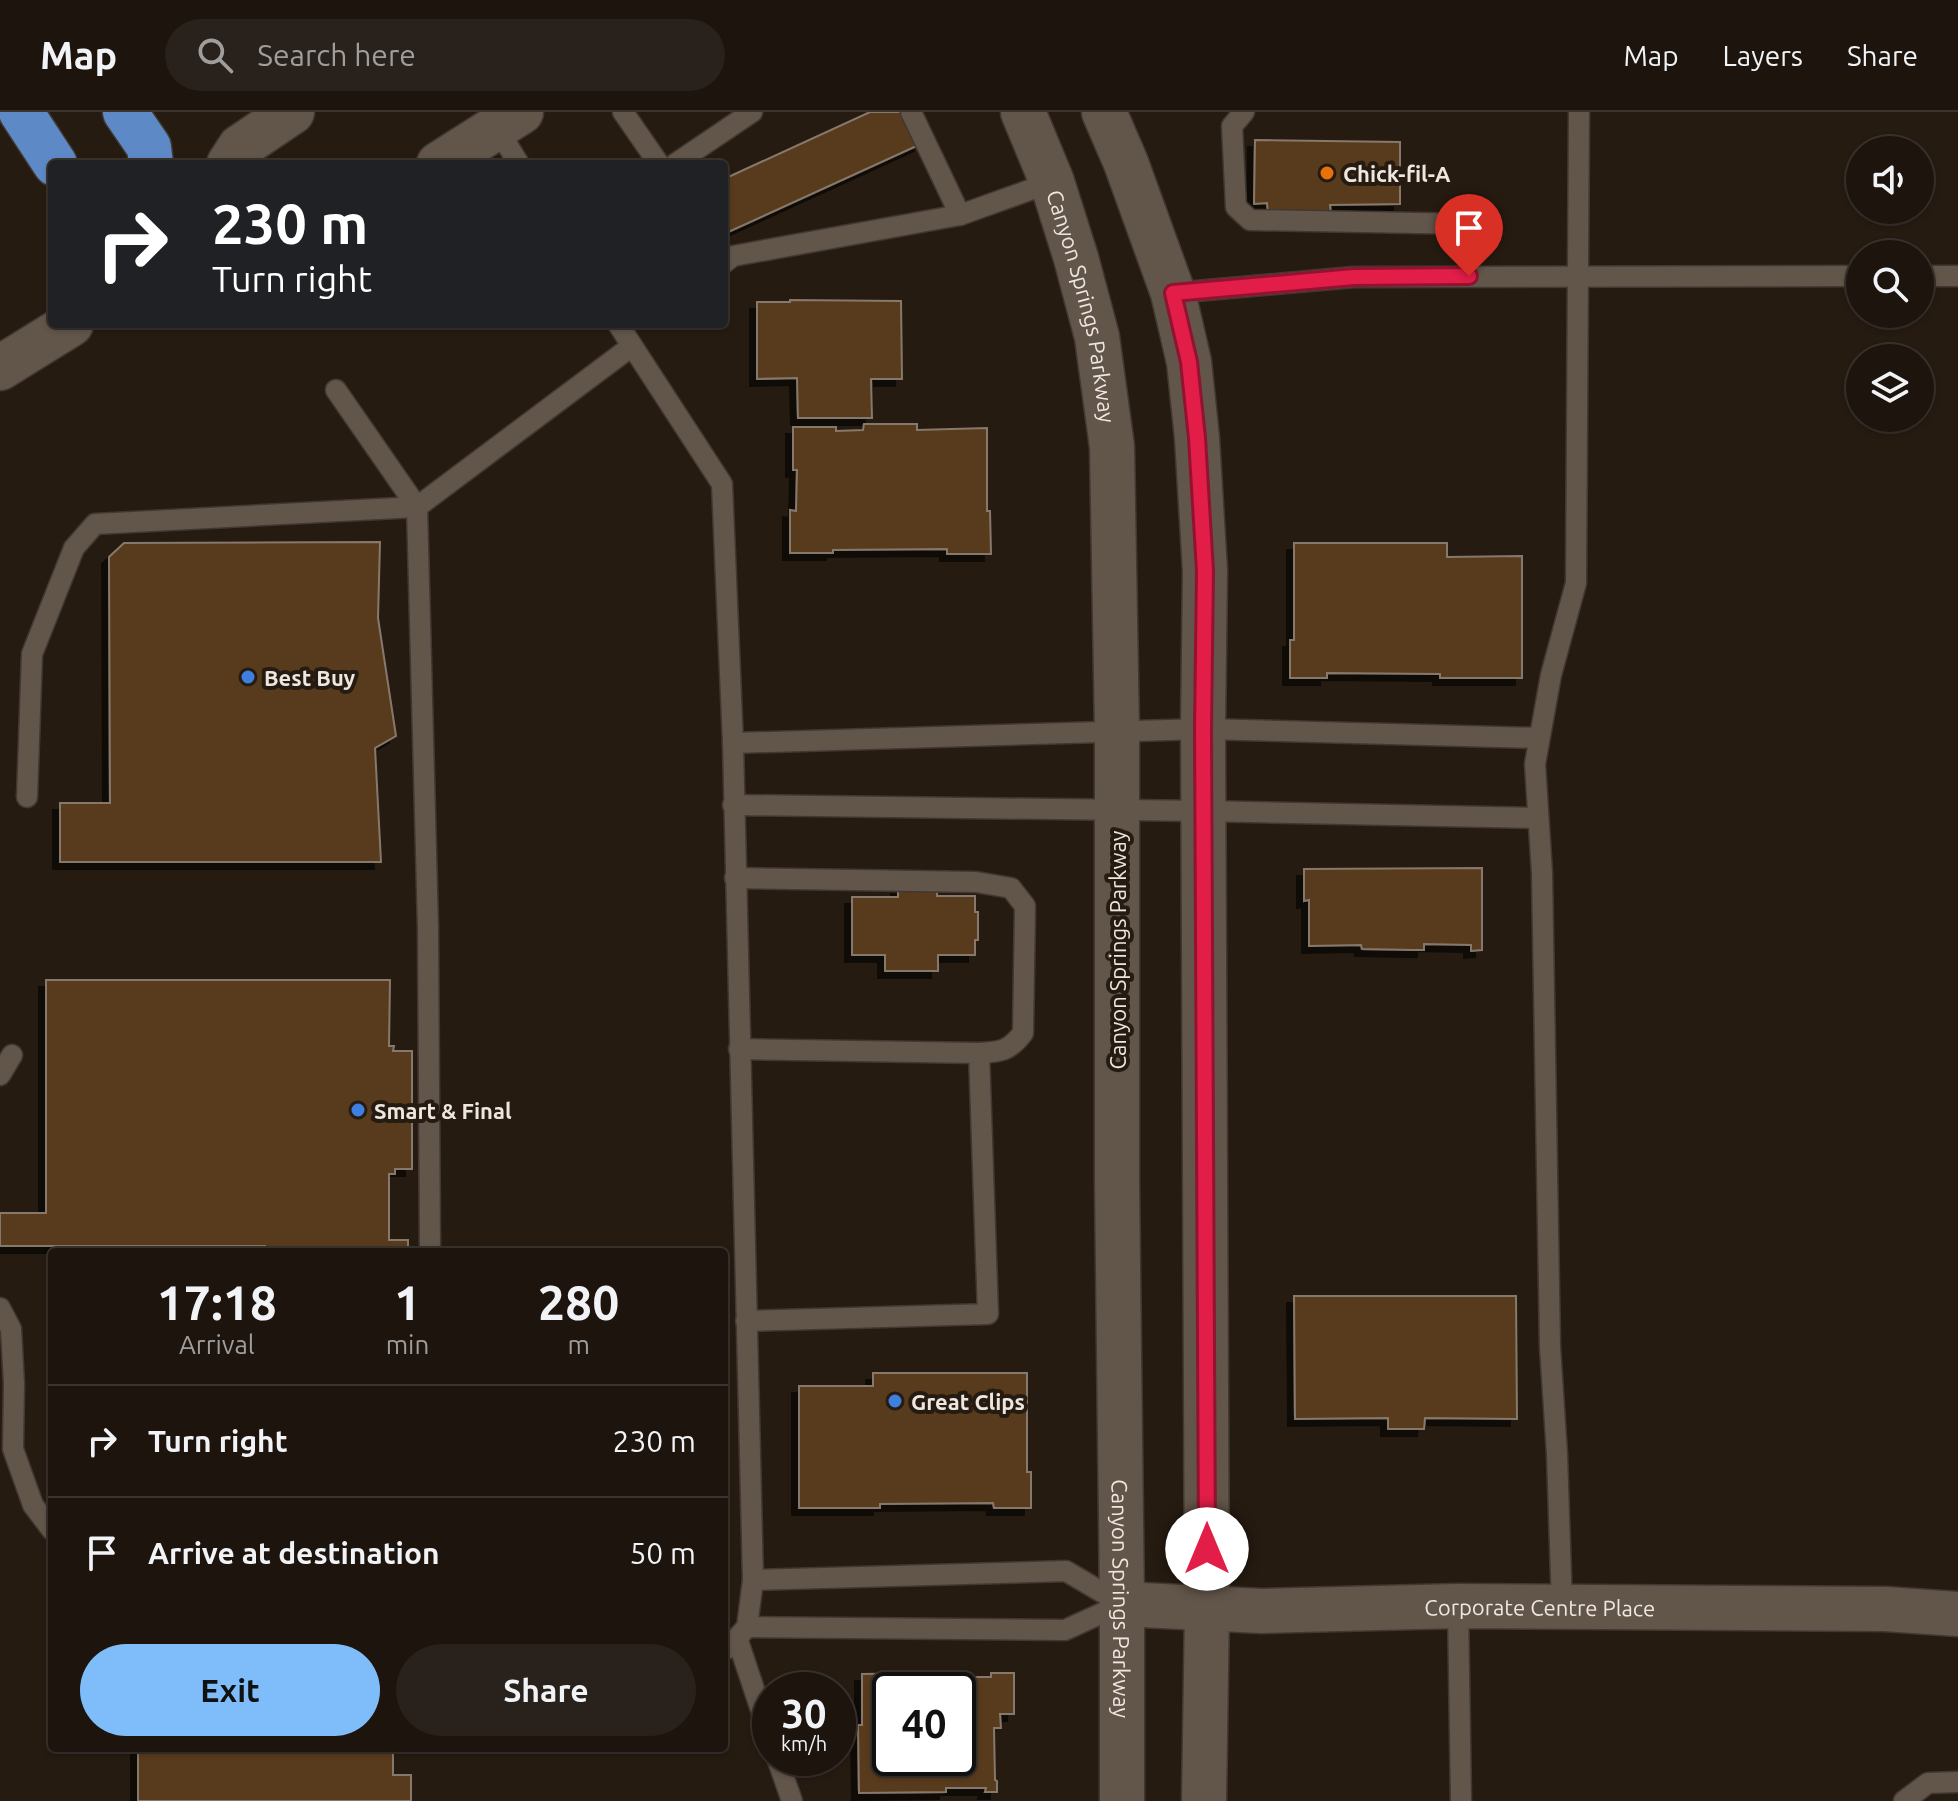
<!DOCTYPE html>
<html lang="en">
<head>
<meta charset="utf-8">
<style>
	body { margin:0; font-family:Ubuntu,sans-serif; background:#29211b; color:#f1f3f6; height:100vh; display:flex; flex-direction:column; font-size:30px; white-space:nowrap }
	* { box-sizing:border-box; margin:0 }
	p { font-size:26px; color:#a09e9d }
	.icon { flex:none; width:44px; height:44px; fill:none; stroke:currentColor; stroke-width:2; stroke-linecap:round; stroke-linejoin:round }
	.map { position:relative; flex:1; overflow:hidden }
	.sheet { position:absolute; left:48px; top:1136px; width:680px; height:504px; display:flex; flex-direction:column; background:#1c140d; border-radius:8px; box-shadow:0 2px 6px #0004,0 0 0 2px #3a332e }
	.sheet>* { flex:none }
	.guide { position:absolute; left:48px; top:48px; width:680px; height:168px; border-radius:8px; box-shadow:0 2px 6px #0004,0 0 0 2px #3a332e; background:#202124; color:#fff; overflow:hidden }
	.fabs { position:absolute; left:1846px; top:24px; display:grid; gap:16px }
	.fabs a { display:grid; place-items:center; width:88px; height:88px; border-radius:50%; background:#1c140d; box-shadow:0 2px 6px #0004,0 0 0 2px #3a332e; font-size:40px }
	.speed { position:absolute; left:752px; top:1560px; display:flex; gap:16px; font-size:40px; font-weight:700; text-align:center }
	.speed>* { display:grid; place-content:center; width:104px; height:104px; border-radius:50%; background:#1c140d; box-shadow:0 2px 6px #0004,0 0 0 2px #3a332e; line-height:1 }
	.speed small { font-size:20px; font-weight:400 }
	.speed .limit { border:4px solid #111; border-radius:12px; background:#fff; color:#111 }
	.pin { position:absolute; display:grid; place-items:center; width:68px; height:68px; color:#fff; margin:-82px -34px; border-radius:50% 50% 50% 0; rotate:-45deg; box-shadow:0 0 8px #0007 }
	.pin .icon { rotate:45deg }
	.me { position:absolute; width:88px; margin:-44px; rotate:0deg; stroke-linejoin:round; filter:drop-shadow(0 0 6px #0008) }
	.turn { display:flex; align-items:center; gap:28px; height:168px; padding:0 32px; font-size:36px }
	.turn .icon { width:104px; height:104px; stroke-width:2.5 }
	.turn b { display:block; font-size:56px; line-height:68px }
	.eta { display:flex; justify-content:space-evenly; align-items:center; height:136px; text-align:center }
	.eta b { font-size:48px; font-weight:700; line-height:56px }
	.button { display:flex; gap:16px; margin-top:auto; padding:16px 32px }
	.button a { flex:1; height:92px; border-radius:48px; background:#7fbdfa; color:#111; font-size:32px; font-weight:700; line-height:92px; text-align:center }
	.button a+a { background:#29211b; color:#f1f3f6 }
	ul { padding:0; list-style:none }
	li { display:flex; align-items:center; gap:24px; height:112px; padding:0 32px; border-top:2px solid #3a332e }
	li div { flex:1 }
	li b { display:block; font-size:30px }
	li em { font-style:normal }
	header { display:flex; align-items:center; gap:48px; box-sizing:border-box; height:112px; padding:0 40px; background:#1c140d; border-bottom:2px solid #3a332e }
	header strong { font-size:38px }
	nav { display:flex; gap:44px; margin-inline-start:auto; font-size:28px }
	.search { width:560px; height:72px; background:#29211b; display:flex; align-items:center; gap:20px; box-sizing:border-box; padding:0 28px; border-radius:44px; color:#a09e9d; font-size:30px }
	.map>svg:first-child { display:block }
	.building { fill:#593b1a; stroke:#86786c; stroke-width:2; fill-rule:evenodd; filter:url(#shadow) }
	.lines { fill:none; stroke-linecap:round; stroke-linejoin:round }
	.service-casing { stroke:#403832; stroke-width:23 }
	.tertiary-casing { stroke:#403832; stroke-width:47 }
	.secondary-casing { stroke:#403832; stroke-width:47 }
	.motorway-casing { stroke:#403832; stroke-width:47 }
	.service { stroke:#62554a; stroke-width:20 }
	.tertiary { stroke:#62554a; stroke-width:44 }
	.secondary { stroke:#62554a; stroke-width:44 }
	.motorway { stroke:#5d89c6; stroke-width:44 }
	.route-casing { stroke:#92132f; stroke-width:20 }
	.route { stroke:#e11d48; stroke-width:14 }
	.food-dot { fill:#e8710a; stroke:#261b11; stroke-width:3 }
	.shop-dot { fill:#3f7fe0; stroke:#261b11; stroke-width:3 }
	.labels { text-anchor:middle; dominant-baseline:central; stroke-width:8; stroke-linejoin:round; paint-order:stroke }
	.poi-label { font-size:22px; font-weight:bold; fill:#eee7e0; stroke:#261b11; text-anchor:start }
	.street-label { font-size:22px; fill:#eee7e0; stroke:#261b11 }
</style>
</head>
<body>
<header>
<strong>Map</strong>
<div class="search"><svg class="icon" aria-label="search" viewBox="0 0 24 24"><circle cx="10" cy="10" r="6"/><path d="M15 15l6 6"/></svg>Search here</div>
<nav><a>Map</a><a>Layers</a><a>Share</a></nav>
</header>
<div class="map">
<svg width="1958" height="1689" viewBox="0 0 1958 1689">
	<defs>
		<filter id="shadow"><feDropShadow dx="-7" dy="7" stdDeviation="0" flood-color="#0009"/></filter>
	</defs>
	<rect width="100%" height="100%" fill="#261b11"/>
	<!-- building -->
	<g class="building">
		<path d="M870 0H907L921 32 724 122V67Z"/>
		<path d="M1255 28 1400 30V92L1330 93 1331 102H1268L1267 91 1254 92Z"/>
		<path d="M790 188 901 189 902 267H871L872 306H798L797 266 757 267V190H790Z"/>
		<path d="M864 312H917V318L987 316V399H990L991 442H947V437L833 438V441H790V398L796 399 797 358H793V315H836V319L863 318Z"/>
		<path d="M380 430 378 506 396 624 375 636 381 750H60V691H110L109 445 124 431Z"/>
		<path d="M1294 431H1447V445L1522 444V566H1440V562L1327 561V566H1290V528H1294Z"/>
		<path d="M1482 756V838L1471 839V833L1424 832V838H1414L1362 837 1361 833 1309 834V788L1304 789V757Z"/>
		<path d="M898 775 937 778V784H975V800H978V828H975V843H938V859H885V843H852V785H898Z"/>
		<path d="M46 868H390L389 934H394L393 939H412V1057H395V1062H389V1128H408V1140H265V1134H0V1101H46Z"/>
		<path d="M1294 1184H1516L1517 1307 1425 1306 1424 1317H1388V1306L1295 1307Z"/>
		<path d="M873 1261H1027V1360H1031V1396H994L993 1391 880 1392V1396H799V1274H873Z"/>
		<path d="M928 1561V1565H991V1561H1014V1602H1000L1001 1616H994L995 1668 997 1669V1680H985L986 1676H946V1680L859 1681 858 1613H862V1562ZM890 1578H958V1646H890Z"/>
		<path d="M138 1636H393V1663H411V1689H138Z"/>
	</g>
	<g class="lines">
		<defs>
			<g id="service">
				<path d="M623 0 659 52"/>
				<path d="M911 0 960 103"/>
				<path d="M1244 0 1232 14 1236 95 1250 108 1470 112"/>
				<path d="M497 16 519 52"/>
				<path d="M675 52 752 0"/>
				<path d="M724 151 733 144 960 103 1052 70"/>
				<path d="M1920 164H1958"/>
				<path d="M1173 181 1354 165 1860 164"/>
				<path d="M618 212 722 372 733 631 753 1468 747 1515 728 1536 724 1538"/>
				<path d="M336 278 417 395 428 816 430 1140"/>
				<path d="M733 631 1203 617 1539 626"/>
				<path d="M27 685 32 542 74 436 95 412 417 395 632 234"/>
				<path d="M733 693 1203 699 1538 706"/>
				<path d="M735 766 976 770 1011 776 1025 794 1023 921C1009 939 1001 940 979 941"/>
				<path d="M739 937 979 941 988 1202 746 1209"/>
				<path d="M0 963 12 943"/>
				<path d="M0 1196 11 1217 14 1272 13 1337 33 1393 52 1418"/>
				<path d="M753 1468 1066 1459 1122 1492"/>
				<path d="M1458 1494 1461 1689"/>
				<path d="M1562 1495 1557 1342 1550 1235 1542 761 1535 652 1551 563 1576 471 1579 0"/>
				<path d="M747 1515 1065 1518 1122 1492"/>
				<path d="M737 1526 770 1625"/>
				<path d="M777 1646 792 1689"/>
				<path d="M1904 1689 1928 1671 1958 1670"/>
			</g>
			<g id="tertiary">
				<path id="s1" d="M1023 0 1052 70 1076 146 1097 225 1112 335 1117 619V1069L1122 1492V1689"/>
				<path d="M1104 0 1126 51 1173 181 1189 250 1197 326 1205 459 1203 617 1207 1496 1204 1689"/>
				<path id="s2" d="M1122 1492 1261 1499 1458 1494 1885 1497 1958 1502"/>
			</g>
			<g id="secondary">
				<path d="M229 52 240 35 292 0"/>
				<path d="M439 52 521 0"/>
				<path d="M0 256 71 212"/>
			</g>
			<g id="motorway">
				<path d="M21 0 55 52"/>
				<path d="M125 0 149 35 151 52"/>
			</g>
		</defs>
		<!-- service casing -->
		<use href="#service" class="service-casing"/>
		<!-- tertiary casing -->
		<use href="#tertiary" class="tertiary-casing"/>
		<!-- secondary casing -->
		<use href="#secondary" class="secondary-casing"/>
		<!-- motorway casing -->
		<use href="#motorway" class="motorway-casing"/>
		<!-- service -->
		<use href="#service" class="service"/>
		<!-- tertiary -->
		<use href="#tertiary" class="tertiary"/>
		<!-- secondary -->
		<use href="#secondary" class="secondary"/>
		<!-- motorway -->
		<use href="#motorway" class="motorway"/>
	</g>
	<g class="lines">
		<defs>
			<path id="route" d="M1207 1437 1203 617 1205 459 1197 326 1189 250 1173 181 1354 165 1469 164"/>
		</defs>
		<!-- route casing -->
		<use href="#route" class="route-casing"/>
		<!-- route -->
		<use href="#route" class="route"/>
	</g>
	<!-- markers -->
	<circle class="food-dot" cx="1327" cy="61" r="8"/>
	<g class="shop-dot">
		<circle cx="248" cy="565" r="8"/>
		<circle cx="358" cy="998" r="8"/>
		<circle cx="895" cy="1289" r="8"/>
	</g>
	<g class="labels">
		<!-- poi labels -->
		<g class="poi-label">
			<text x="1343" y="61">Chick-fil-A</text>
			<text x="264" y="565">Best Buy</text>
			<text x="374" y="998">Smart &amp; Final</text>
			<text x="911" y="1289">Great Clips</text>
		</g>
		<!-- street labels -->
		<g class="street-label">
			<text stroke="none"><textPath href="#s1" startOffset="204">Canyon Springs Parkway</textPath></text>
			<text transform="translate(1117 838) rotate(-90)">Canyon Springs Parkway</text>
			<text stroke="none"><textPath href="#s1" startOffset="1500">Canyon Springs Parkway</textPath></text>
			<text stroke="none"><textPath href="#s2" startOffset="418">Corporate Centre Place</textPath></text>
		</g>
	</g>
</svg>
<div class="fabs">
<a><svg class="icon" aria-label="sound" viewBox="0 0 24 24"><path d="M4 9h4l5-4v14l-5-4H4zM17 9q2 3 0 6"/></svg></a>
<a><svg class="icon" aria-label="search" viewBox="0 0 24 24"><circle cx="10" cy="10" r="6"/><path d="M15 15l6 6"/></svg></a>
<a><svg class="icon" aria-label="layers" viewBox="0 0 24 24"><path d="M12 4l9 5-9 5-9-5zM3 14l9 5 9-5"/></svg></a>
</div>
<div class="speed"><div>30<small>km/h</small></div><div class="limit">40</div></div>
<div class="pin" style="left:1469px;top:164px;background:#d93025"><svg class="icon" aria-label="arrive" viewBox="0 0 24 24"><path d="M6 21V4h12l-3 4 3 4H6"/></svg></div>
<svg class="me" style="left:1207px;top:1437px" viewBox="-20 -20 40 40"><circle r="19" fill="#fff"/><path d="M0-13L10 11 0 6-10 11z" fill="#e11d48"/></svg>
<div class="guide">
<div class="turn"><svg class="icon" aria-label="right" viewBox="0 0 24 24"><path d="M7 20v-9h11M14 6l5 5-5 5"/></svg><div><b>230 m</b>Turn right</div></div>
</div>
<section class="sheet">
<div class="eta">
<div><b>17:18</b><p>Arrival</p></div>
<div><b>1</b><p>min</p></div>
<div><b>280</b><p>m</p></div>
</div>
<ul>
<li><svg class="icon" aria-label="right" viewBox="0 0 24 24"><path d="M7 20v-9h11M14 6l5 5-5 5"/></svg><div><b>Turn right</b></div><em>230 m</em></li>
<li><svg class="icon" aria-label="arrive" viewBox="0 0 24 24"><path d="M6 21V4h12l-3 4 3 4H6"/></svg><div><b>Arrive at destination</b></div><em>50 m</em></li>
</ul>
<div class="button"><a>Exit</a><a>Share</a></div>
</section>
</div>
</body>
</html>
